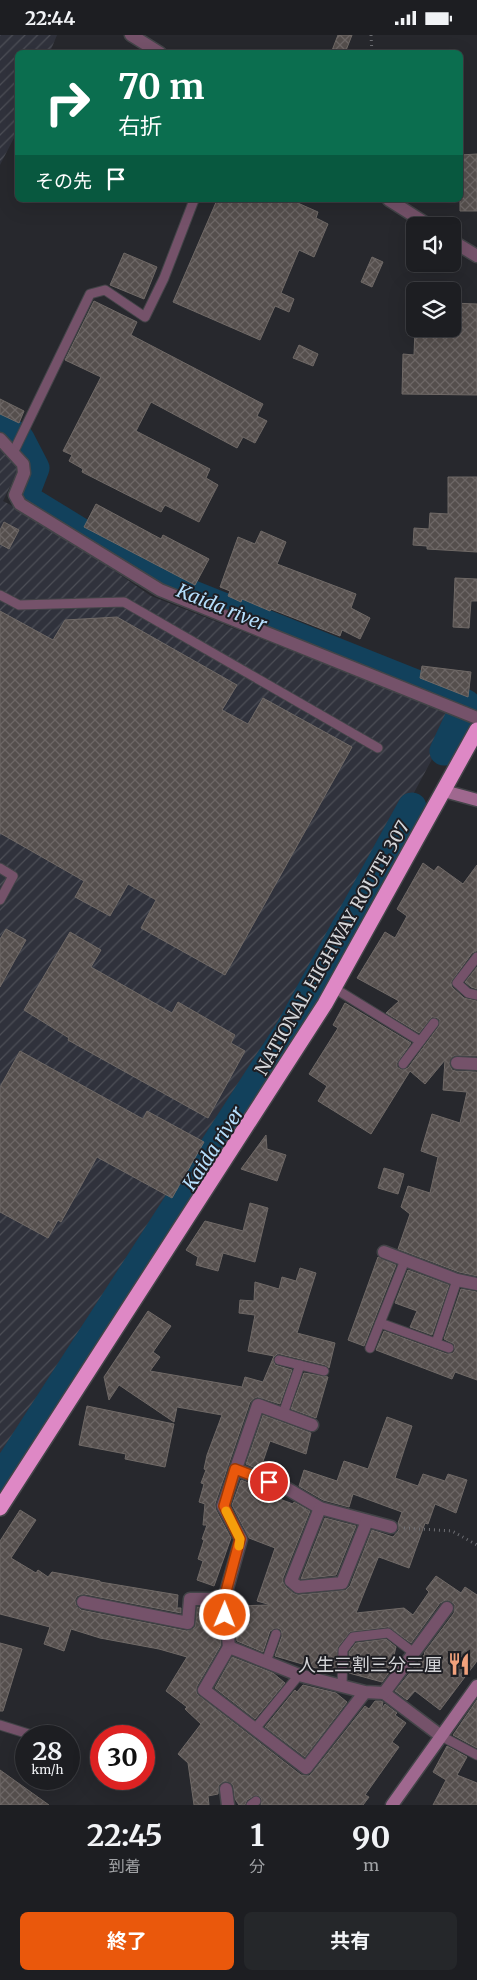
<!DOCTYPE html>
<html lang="ja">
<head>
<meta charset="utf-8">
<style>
	body { margin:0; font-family:Merriweather,"Noto Sans JP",serif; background:#25272a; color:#f1f3f6; height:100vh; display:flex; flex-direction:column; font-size:19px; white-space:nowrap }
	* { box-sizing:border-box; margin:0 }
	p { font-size:16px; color:#a0a2a5 }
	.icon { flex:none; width:28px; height:28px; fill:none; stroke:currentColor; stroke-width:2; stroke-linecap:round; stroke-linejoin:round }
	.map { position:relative; height:1770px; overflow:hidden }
	.side { display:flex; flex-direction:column; background:#1d1e22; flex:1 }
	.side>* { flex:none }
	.guide { position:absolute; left:15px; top:15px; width:448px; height:152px; border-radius:8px; box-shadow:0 5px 20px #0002,0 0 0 1px #3b3c40; background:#0b6e4f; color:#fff; overflow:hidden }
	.buttons { position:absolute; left:406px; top:182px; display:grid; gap:10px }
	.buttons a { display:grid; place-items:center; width:55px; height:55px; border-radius:8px; background:#1d1e22; box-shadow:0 5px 20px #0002,0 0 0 1px #3b3c40; font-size:25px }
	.speed { position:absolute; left:15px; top:1690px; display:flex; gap:10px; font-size:25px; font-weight:700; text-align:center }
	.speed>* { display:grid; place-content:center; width:65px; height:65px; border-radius:50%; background:#1d1e22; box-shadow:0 5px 20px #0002,0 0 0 1px #3b3c40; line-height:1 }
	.speed small { font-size:12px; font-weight:400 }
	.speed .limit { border:8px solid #d22; background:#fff; color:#111 }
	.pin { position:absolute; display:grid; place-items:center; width:42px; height:42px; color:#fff; margin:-21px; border:2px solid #fff; border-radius:50%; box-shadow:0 1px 5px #0007 }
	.me { position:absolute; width:55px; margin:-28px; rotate:1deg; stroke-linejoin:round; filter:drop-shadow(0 0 4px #0008) }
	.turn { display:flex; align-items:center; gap:18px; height:105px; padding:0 20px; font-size:22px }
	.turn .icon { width:65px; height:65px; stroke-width:2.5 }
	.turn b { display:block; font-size:35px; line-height:42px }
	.then { display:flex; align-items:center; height:48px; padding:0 20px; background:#0003; gap:10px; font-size:19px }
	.eta { display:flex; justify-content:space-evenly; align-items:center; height:85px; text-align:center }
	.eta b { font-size:30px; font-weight:700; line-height:35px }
	.action { display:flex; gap:10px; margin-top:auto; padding:10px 20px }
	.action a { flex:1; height:58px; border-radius:8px; background:#ea580c; color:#fff; font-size:20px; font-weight:700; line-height:58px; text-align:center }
	.action a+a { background:#25272a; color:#f1f3f6 }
	.status { display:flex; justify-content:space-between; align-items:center; height:35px; padding:0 25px; background:#1d1e22; direction:ltr }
	.status svg { height:14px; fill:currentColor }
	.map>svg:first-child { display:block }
	.industrial { fill:url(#industrial-furrows) }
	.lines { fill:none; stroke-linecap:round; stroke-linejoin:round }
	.river { stroke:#12415c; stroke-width:29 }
	.building { fill:url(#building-cross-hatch); stroke:#6f6966 }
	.lane-casing { stroke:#434448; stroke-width:11 }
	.street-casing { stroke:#434448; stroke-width:15 }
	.secondary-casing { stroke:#434448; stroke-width:15 }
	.highway-casing { stroke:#434448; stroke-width:18 }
	.path { stroke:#6d6e73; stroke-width:3; stroke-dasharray:1 4; stroke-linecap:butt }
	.lane { stroke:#75526a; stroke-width:9 }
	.street { stroke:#75526a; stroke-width:12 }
	.secondary { stroke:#9f688f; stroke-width:12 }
	.highway { stroke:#de88c5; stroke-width:15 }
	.route-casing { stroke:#983908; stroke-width:12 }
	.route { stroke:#ea580c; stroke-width:9 }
	.slow { stroke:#f59e0b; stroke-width:9 }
	.labels { text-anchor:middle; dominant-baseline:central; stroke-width:4; stroke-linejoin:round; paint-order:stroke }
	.street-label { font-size:18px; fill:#d4d5d8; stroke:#1e1e23 }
	.poi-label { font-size:18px; fill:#d4d5d8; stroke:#1e1e23; text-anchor:end }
	.water-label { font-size:19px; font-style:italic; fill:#b5defc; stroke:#1e1e23 }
</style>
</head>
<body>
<div class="status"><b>22:44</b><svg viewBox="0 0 49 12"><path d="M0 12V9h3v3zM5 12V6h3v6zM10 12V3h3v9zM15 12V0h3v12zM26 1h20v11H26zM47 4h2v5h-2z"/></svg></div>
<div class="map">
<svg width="477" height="1770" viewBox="0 0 477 1770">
	<defs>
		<pattern id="industrial-furrows" width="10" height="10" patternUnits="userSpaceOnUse" patternTransform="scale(1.25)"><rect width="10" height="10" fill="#30323c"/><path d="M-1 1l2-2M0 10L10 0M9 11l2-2" fill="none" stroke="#4d4f57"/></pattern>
		<pattern id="building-cross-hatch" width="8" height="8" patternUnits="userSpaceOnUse" patternTransform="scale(1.25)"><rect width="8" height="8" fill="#554f4d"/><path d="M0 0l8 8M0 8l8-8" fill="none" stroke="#6d6766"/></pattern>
	</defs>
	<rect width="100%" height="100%" fill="#27282d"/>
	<!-- industrial -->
	<g class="industrial">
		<path d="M0 0H57L50 17 18 18 17 97 0 130Z"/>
		<path d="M0 413 19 433 3 466 43 487 151 561 445 676 452 687 288 992 0 1435Z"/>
	</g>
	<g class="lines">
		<!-- river -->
		<g class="river">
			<path d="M0 390 20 404 35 433 25 459 28 465 163 548 466 669 444 716"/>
			<path d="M0 1445 290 994 412 772"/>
		</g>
	</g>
	<!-- building -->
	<g class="building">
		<path d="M338 0H352L345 18H331Z"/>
		<path d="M477 119V176H460V120Z"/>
		<path d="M217 165H291L318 177 316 183 328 189 314 222 299 215 281 258 294 264 289 277 275 271 260 305 173 267Z"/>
		<path d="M124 218 157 232 144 264 110 250Z"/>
		<path d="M372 222 383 227 372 252 361 247Z"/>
		<path d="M94 266 137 287 131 300 263 369 257 381 267 386 255 408 243 402 237 413 151 367 136 396 210 434 206 443 218 450 199 487 165 470 161 477 82 437 83 434 69 426 72 420 63 416 101 342 65 325Z"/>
		<path d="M452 268 477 269V360L402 359 403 319 414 320 415 294H452Z"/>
		<path d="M299 310 318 319 313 331 293 323Z"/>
		<path d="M0 364 24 376 19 388 0 379Z"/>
		<path d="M448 442H477V517L427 514V511L413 510 414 493 429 494 430 478 448 479Z"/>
		<path d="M96 469 161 504 163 500 209 524 195 550 84 492Z"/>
		<path d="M4 487 19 495 9 514 0 509V495Z"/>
		<path d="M261 496 286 507 277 529 356 559 351 573 370 583 360 604 342 595 340 601 271 574 270 576 242 564 241 567 228 561 230 556 220 552 238 502 255 509Z"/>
		<path d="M455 543 477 544V566H471L469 593 453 592Z"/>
		<path d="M0 576 53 605 65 585 117 582 237 650 222 675 248 689 263 663 352 712 225 940 141 893 156 865 128 849 110 881 75 862 84 846 0 798Z"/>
		<path d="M422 631 471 637 468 662 420 643Z"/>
		<path d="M423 828 434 836 438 831 463 849 477 830V916L472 918 451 947 452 952 464 963 477 966V1021H454L449 1028 452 1035 456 1036 477 1037V1241L459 1237 398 1214 410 1179 401 1172 408 1151 430 1158 438 1122 421 1116 432 1079 460 1088 467 1057 443 1055 445 1025 425 1049 410 1036 371 1099 318 1066 327 1051 309 1039 338 993 333 990 345 968 411 1008 397 1028V1032L402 1035 408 1033 439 991 440 985 437 983 432 982 419 998 386 978 399 966 357 943 385 897 395 903 407 881 397 874Z"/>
		<path d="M6 894 26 905 0 952V904Z"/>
		<path d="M70 897 101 915 91 932 172 978 178 967 235 1000 231 1008 245 1016 208 1083 68 1005 69 1003 24 975Z"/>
		<path d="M477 932V954L471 952 465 947Z"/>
		<path d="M20 1016 143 1084 147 1076 204 1107 172 1163 97 1122 61 1187 58 1185 48 1203 0 1177V1052Z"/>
		<path d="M266 1100 267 1114 286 1120 277 1146 241 1134Z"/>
		<path d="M384 1133 404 1139 398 1159 378 1153Z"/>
		<path d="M250 1168 268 1173 255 1227 223 1218 218 1236 196 1230 198 1222 186 1215 205 1186 243 1196Z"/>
		<path d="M378 1222 396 1230 364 1311 348 1305Z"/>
		<path d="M300 1233 316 1238 297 1298 335 1308 329 1333 325 1330 280 1319H277L273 1323 275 1330 292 1335 280 1369 257 1362 250 1367 215 1469 216 1475 231 1503 214 1551 197 1545 203 1526 198 1524 204 1505 202 1504 207 1490H203L205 1469 199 1467 204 1449 201 1448 206 1435 204 1434 207 1420 222 1380 177 1372 174 1387 119 1350 109 1365 104 1342 148 1276 171 1291 153 1317 160 1322 150 1336 242 1352 245 1342 263 1347 274 1321 248 1316 255 1280 239 1278 240 1265 254 1266 255 1247 279 1254 282 1242 296 1246Z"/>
		<path d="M408 1235 449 1250 432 1300 410 1292 417 1276 395 1268Z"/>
		<path d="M461 1254 477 1257V1345L455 1337 452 1344 376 1315 384 1296 447 1319 453 1318 455 1315 454 1309 444 1304Z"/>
		<path d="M304 1338 328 1342 316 1383 291 1374Z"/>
		<path d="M87 1371 174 1389 165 1432 125 1424 126 1419 79 1410Z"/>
		<path d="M263 1380 311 1398 306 1419 270 1406 260 1435 246 1429Z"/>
		<path d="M387 1382 412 1391 395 1443 418 1451 423 1439 445 1446 448 1439 467 1445 456 1478 435 1469 428 1489 425 1488 409 1533 379 1522 378 1523 356 1578 404 1573 413 1580 429 1557 426 1554 436 1541 461 1558 465 1552 477 1560V1626L440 1675 415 1656 407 1665 395 1656 425 1619 424 1618 454 1578 455 1570 448 1565 440 1568 411 1608 388 1592 350 1597 338 1612 336 1635H333V1638L275 1621 282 1601 281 1595 278 1593 270 1596 263 1617 237 1606 233 1571 271 1570 257 1566 275 1513 249 1503 232 1470 241 1445 254 1450 253 1454 293 1469 294 1467 310 1476 283 1543V1547L286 1552 293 1558 298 1560 346 1555 350 1551 372 1495 393 1502 399 1495 398 1488 402 1477 353 1459 349 1472 323 1465 299 1451 304 1435 337 1446 344 1426 368 1434Z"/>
		<path d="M20 1475 36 1485 11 1523 36 1538 38 1535 48 1542 52 1537 100 1546V1547L178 1560 177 1573H181V1578L84 1559 77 1561 75 1565 76 1570 81 1575 187 1596 195 1592 197 1572H217L221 1610 197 1651V1659L301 1740 309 1741 312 1738 365 1671 369 1674 375 1666H381L383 1667 381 1675 385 1669 397 1678 395 1680 406 1688 392 1707 399 1712 365 1760 369 1762 363 1770H261V1763L256 1760 247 1765 245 1770H239L235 1764 233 1750 225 1746 219 1750 218 1759 208 1761 209 1770H194L188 1728 178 1719 201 1689 185 1674 187 1672 166 1656 187 1622 159 1614 100 1603 71 1594 64 1616 44 1609 50 1592 0 1579V1506Z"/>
		<path d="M325 1483 356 1491 336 1540 301 1544Z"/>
		<path d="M386 1604 396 1612 390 1636 382 1647 349 1638V1617L356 1608Z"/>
		<path d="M0 1608 22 1614 3 1676H0Z"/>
		<path d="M232 1622 273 1638 285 1648 255 1684 215 1653Z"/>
		<path d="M303 1650 336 1658 347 1667 305 1722 265 1692 295 1655 297 1657Z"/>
		<path d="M477 1665V1713L453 1700Z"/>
		<path d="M447 1711 467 1722 457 1740 477 1748V1770H433L446 1745 433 1737Z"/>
		<path d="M0 1735 49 1770H0Z"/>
	</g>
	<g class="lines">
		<defs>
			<g id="lane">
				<path d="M13 418 90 259 105 255 145 282 164 243 194 165"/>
				<path d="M0 560 19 570 124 567 378 713"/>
				<path d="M0 833 13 841 0 865"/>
				<path d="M477 922 457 948 468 958 477 960"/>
				<path d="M334 953 420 1006"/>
				<path d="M403 1029 434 988"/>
				<path d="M380 1288 449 1313"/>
				<path d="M436 1308 457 1245"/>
				<path d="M370 1313 405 1225"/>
				<path d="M279 1325 324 1336"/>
				<path d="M283 1379 300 1330"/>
				<path d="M266 1627 276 1599"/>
				<path d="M342 1651 343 1615 353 1602 388 1598 414 1618"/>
				<path d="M0 1690 35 1701"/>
				<path d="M255 1694 299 1640"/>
				<path d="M441 1701 477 1720"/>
				<path d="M69 1712 71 1713"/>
				<path d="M251 1770 256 1766"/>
			</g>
			<g id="street">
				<path d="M131 0 160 18"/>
				<path d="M389 165 430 191"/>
				<path d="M452 206 477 221"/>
				<path d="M0 404 23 429 24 438 15 460 20 469 160 555 477 683"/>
				<path d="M457 1028 477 1029"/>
				<path d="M384 1217 457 1245 477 1249"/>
				<path d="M235 1434 286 1453 320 1473 391 1492"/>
				<path d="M320 1473 291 1546 298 1552 342 1548 367 1486"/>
				<path d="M83 1567 188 1588 190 1564H224"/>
				<path d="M229 1612 224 1564 241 1504 223 1471 258 1370 312 1390"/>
				<path d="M365 1657 306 1733 204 1655 229 1612 299 1640 365 1657 384 1658 441 1701"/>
				<path d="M384 1658 447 1573"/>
				<path d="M226 1754 228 1770"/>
			</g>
			<g id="secondary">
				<path d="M444 756 477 765"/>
				<path d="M392 1770 477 1651"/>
			</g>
			<path id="highway" d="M0 1473 325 969 477 695"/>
		</defs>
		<!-- lane casing -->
		<use href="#lane" class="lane-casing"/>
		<!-- street casing -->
		<use href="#street" class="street-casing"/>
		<!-- secondary casing -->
		<use href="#secondary" class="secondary-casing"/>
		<!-- highway casing -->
		<use href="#highway" class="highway-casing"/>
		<!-- path -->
		<g class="path">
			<path d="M371 0 372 18"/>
			<path d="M404 1493 452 1496 477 1510"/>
		</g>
		<!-- lane -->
		<use href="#lane" class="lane"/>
		<!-- street -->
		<use href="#street" class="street"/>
		<!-- secondary -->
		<use href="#secondary" class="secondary"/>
		<!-- highway -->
		<use href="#highway" class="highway"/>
	</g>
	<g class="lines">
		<defs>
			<path id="route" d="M225 1580 224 1564 240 1504 224 1471 235 1434 269 1447"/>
		</defs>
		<!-- route casing -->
		<use href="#route" class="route-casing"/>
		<!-- route -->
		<use href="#route" class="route"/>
		<!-- slow -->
		<path class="slow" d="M226 1476 240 1504 239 1511"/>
	</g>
	<!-- icons -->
	<defs>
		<symbol id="restaurant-bare" viewBox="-9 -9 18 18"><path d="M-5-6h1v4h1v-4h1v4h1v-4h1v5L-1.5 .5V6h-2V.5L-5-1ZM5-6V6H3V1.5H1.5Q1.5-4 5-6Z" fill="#f1a17c" stroke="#1e1e23" stroke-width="2.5" paint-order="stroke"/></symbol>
	</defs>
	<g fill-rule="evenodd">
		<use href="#restaurant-bare" x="443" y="1613" width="32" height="32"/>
	</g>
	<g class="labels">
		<!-- street labels -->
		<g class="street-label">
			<text transform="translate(332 913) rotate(-60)">NATIONAL HIGHWAY ROUTE 307</text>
		</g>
		<!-- poi labels -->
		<g class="poi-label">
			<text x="442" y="1629">人生三割三分三厘</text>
		</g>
		<!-- water labels -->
		<g class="water-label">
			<text transform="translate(222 572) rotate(22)">Kaida river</text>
			<text transform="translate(213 1113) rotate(-57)">Kaida river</text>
		</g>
	</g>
</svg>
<div class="buttons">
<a><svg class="icon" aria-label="sound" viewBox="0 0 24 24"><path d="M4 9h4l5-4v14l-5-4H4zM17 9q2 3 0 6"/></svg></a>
<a><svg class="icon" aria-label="layers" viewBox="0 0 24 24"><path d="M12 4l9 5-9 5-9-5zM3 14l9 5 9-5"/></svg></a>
</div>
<div class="speed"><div>28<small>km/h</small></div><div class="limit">30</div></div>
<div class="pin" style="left:269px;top:1447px;background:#d93025"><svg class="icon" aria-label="arrive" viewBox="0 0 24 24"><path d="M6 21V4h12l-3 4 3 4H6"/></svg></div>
<svg class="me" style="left:225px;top:1580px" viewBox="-20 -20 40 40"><circle r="17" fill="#ea580c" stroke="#fff" stroke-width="3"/><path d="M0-11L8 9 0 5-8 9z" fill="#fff"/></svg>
<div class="guide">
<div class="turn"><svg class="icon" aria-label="right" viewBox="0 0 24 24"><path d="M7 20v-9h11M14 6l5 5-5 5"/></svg><div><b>70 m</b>右折</div></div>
<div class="then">その先<svg class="icon" aria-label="arrive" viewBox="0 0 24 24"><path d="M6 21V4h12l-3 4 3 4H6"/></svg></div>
</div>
</div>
<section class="side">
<div class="eta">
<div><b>22:45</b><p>到着</p></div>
<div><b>1</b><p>分</p></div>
<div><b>90</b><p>m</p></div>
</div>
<div class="action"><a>終了</a><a>共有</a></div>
</section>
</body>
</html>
